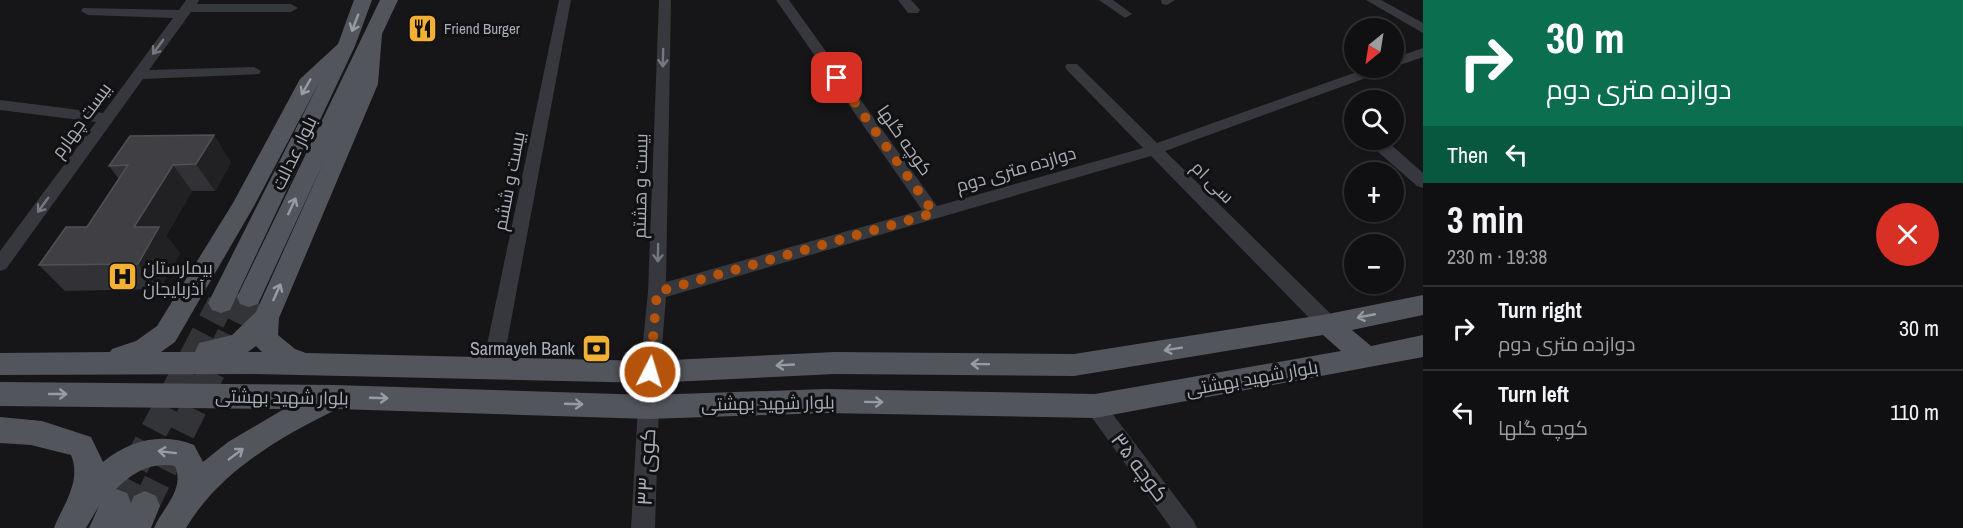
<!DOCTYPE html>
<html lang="en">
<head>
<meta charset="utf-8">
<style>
	body { margin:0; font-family:"Archivo Narrow",Cairo,sans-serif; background:#19191b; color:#f1f3f6; height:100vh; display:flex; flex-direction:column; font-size:22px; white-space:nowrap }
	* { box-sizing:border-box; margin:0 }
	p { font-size:20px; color:#9c9d9f }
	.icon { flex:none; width:33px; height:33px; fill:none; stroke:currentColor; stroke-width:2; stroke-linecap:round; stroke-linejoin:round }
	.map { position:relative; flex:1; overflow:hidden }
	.drawer { display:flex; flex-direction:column; background:#101012; width:540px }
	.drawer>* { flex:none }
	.guide { background:#0b6e4f; color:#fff; overflow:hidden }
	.needle { width:39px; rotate:210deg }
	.controls { position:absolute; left:1344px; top:18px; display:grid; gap:12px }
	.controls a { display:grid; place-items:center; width:60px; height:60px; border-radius:50%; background:#101012; box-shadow:0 2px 4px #0004,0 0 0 2px #303032; font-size:30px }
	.pin { position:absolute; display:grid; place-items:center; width:51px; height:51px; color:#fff; margin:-26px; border-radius:12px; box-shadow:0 3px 9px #0006 }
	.me { position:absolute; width:66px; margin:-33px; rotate:5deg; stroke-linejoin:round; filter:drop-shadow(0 0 4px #0008) }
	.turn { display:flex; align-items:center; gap:21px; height:126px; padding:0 24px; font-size:27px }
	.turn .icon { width:78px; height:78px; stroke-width:2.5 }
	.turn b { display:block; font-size:42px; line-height:51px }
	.then { display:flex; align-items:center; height:57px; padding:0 24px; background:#0003; gap:12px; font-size:22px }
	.round { display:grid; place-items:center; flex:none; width:63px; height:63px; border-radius:32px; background:#19191b }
	.headline { display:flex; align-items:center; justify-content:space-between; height:102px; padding:0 24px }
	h1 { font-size:36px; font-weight:700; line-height:45px }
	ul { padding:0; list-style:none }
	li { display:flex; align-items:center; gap:18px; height:84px; padding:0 24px; border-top:2px solid #303032 }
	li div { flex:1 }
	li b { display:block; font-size:22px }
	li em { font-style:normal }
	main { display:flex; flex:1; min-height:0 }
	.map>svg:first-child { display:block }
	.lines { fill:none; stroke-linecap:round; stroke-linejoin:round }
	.major-tunnel { stroke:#333438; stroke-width:27; stroke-dasharray:27 14; stroke-linecap:butt }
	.minor { fill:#37383d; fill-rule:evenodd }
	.major { fill:#53555c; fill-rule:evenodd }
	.wall { fill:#323236 }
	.shaded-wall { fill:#212124 }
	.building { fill:#3f3f44; stroke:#4f5156; stroke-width:1.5 }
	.oneway { stroke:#979ba6 }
	.oneway2 { stroke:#757881 }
	.route { stroke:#b45309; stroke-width:10; stroke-dasharray:0 18 }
	.labels { text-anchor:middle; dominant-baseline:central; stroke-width:6; stroke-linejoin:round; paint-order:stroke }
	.far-poi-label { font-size:15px; fill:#a8adb8; stroke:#111113; text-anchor:start }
	.street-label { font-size:18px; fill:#a8adb8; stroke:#111113 }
	.poi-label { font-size:18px; fill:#a8adb8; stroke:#111113; text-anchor:start }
	.near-street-label { font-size:21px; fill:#a8adb8; stroke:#111113 }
</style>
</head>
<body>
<main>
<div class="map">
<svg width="1423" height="528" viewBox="0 0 1423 528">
	<rect width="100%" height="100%" fill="#161618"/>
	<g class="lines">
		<!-- major-tunnel -->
		<g class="major-tunnel">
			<path d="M116 503 221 303"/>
			<path d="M145 506 249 297"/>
		</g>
		<!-- minor -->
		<g class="minor">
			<path d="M186 0H199L197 4H291L298 8 291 12H191L149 70 254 67 261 71 259 74 143 79 6 269 0 271V251L96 122 0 110V100L103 113 173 18 88 15 81 11 83 8 179 10Z"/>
			<path d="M559 0H571L502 369 499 375 492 378 485 375 482 369Z"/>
			<path d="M659 0H671L666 282 922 210 776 0H789L937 206 1143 148 1067 70 1065 67 1067 64H1077L1157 143 1368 68H1387L1385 71 1165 151 1335 318 1338 324 1335 330 1328 332 1321 330 1151 156 666 297 660 372 655 528H631L640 372 648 292Z"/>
			<path d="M898 0H911L920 10 918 13H908Z"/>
			<path d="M1099 0H1113L1132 14 1125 18Z"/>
			<path d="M1161 0H1175L1167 5 1162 4Z"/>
			<path d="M1366 0H1381L1423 23V33Z"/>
			<path d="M1423 48V57L1394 67V58Z"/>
			<path d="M1382 141 1388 142 1423 173V188L1417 186 1376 150 1374 146 1376 142Z"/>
			<path d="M1095 397 1102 400 1193 520 1197 528H1171L1088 412 1085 406 1088 400Z"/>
		</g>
		<!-- major -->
		<path class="major" d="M354 0H372L355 46 230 310 221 313 212 310 208 303 320 81 254 206 175 342 161 352H195L199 343 232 335 256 312 324 161 258 304 249 307 240 304 237 297 380 0H398L382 34 378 84 279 318 278 335 295 349 306 353 650 361 835 352 1074 354 1328 314 1423 295V315L1352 330 1371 346 1423 335V357L1095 418 825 413 649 419 337 409C279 438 220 471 186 528H154C163 507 185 490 175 466 150 462 134 472 116 489L127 493 131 503 134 496 145 491 156 496 160 506 151 528H89L99 506 86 528H54C63 505 82 481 71 455L31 445 0 443V417L42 421 91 437 103 462C129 440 163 432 194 445L203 462 228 442 284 409 0 406V382L334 385 649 395 825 389 1095 394 1341 351 1323 335 1074 376 835 374 650 383 251 374 0 375V353L110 352 112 349 136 341 157 326 233 203 300 79 338 44ZM256 346 262 352H248Z"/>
	</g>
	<!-- wall -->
	<path class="wall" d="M231 162 215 191H192L166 236 180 253 160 289 65 291 39 265 87 227 119 179 109 166Z"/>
	<!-- shaded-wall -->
	<g class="shaded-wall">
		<path d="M214 135 231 162 215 191 196 164Z"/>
		<path d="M173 165 192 191 166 236 180 253 160 289 138 264 134 227Z"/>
	</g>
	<!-- building -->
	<path class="building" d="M214 135 196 164 173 165 134 227H159L138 264 39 265 66 227H87L128 165 109 166 130 136Z"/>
	<!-- one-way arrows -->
	<defs><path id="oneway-shaft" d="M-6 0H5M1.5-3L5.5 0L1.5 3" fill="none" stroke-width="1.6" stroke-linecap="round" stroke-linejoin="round" transform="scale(1.5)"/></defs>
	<g class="oneway">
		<use href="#oneway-shaft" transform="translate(355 23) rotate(111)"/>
		<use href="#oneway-shaft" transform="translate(306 87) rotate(120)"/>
		<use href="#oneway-shaft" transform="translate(292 206) rotate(-65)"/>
		<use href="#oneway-shaft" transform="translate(277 292) rotate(-66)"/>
		<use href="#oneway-shaft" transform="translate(1366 316) rotate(169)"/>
		<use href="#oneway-shaft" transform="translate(1173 349) rotate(171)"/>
		<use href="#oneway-shaft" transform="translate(980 364) rotate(-179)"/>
		<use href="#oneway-shaft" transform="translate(785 365) rotate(177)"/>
		<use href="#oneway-shaft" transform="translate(58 394)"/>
		<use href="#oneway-shaft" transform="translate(379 398) rotate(2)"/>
		<use href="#oneway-shaft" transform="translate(874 402) rotate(1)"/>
		<use href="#oneway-shaft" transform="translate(574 404) rotate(2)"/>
		<use href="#oneway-shaft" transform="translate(167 452) rotate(-173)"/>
		<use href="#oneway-shaft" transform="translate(236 454) rotate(-37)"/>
	</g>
	<g class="oneway2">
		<use href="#oneway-shaft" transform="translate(158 47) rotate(126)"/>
		<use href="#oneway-shaft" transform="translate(663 58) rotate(91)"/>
		<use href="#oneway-shaft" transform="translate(43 205) rotate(126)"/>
		<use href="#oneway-shaft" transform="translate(658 253) rotate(91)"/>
	</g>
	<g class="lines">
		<!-- route -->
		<path class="route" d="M650 372 657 292 934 213 837 78"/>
	</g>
	<!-- icons -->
	<defs>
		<symbol id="restaurant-square" viewBox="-11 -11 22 22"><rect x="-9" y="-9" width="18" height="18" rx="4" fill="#f2b134" stroke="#111113"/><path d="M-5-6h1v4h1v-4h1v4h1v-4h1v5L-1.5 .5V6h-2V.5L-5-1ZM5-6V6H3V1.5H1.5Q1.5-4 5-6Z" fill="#111"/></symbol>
		<symbol id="hospital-square" viewBox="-11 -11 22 22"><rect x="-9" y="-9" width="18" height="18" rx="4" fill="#f2b134" stroke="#111113"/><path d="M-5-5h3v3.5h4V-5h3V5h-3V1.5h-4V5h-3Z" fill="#111"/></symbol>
		<symbol id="bank-square" viewBox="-11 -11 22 22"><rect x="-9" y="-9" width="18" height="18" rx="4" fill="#f2b134" stroke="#111113"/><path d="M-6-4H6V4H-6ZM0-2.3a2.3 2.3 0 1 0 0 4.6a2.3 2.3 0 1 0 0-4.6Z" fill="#111"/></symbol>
	</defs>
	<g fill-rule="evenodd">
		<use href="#restaurant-square" x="406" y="12" width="33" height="33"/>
		<use href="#hospital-square" x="106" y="260" width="33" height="33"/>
		<use href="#bank-square" x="580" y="332" width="33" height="33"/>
	</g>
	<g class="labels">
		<!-- far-poi labels -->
		<g class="far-poi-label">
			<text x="444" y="28">Friend Burger</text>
		</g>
		<!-- street labels -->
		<g class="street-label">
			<text transform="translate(81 120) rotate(-54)">بیست چهارم</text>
			<text transform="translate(905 140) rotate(55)">کوچه گلها</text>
			<text transform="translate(294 153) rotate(-64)">بلوار عدالت</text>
			<text transform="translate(1016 169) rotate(-16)">دوازده متری دوم</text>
			<text transform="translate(509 181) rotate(-79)">بیست و ششم</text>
			<text transform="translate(1213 182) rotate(45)">سی ام</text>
			<text transform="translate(640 186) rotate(-89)">بیست و هشتم</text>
			<text transform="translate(1252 378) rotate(-10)">بلوار شهید بهشتی</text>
			<text transform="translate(282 397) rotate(1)">بلوار شهید بهشتی</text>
			<text transform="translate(768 403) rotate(-1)">بلوار شهید بهشتی</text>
		</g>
		<!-- poi labels -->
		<g class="poi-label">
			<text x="143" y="267">بیمارستان<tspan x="143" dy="21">آذربایجان</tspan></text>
			<text x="575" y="348" text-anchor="end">Sarmayeh Bank</text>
		</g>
		<!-- near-street labels -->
		<g class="near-street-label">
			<text transform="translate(646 467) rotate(-87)">کوی ۳۳</text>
			<text transform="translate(1140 467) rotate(53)">کوچه ۳۵</text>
		</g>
	</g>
</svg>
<div class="controls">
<a><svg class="needle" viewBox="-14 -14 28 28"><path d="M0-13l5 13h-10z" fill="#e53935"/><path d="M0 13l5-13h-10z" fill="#9c9d9f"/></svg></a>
<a><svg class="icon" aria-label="search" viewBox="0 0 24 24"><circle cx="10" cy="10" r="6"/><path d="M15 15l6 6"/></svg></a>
<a>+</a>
<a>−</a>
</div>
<div class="pin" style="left:837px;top:78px;background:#d93025"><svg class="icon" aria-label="arrive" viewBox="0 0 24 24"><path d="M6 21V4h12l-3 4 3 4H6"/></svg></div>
<svg class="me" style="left:650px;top:372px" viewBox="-20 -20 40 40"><circle r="17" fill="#b45309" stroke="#fff" stroke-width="3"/><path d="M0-11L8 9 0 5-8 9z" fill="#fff"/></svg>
</div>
<section class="drawer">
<div class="guide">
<div class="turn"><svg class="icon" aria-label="right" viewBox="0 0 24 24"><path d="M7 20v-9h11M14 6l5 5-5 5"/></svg><div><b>30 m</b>دوازده متری دوم</div></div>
<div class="then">Then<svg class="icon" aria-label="left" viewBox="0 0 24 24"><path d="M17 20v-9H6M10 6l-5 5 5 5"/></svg></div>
</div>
<div class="headline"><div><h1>3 min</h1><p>230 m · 19:38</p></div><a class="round" style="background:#d93025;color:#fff"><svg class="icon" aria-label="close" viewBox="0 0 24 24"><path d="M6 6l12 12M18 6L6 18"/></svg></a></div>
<ul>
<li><svg class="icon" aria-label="right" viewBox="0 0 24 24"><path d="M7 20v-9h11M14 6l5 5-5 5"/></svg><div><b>Turn right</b><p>دوازده متری دوم</p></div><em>30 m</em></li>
<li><svg class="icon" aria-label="left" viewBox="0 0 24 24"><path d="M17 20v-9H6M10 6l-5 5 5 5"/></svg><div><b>Turn left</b><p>کوچه گلها</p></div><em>110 m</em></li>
</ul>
</section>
</main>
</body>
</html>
